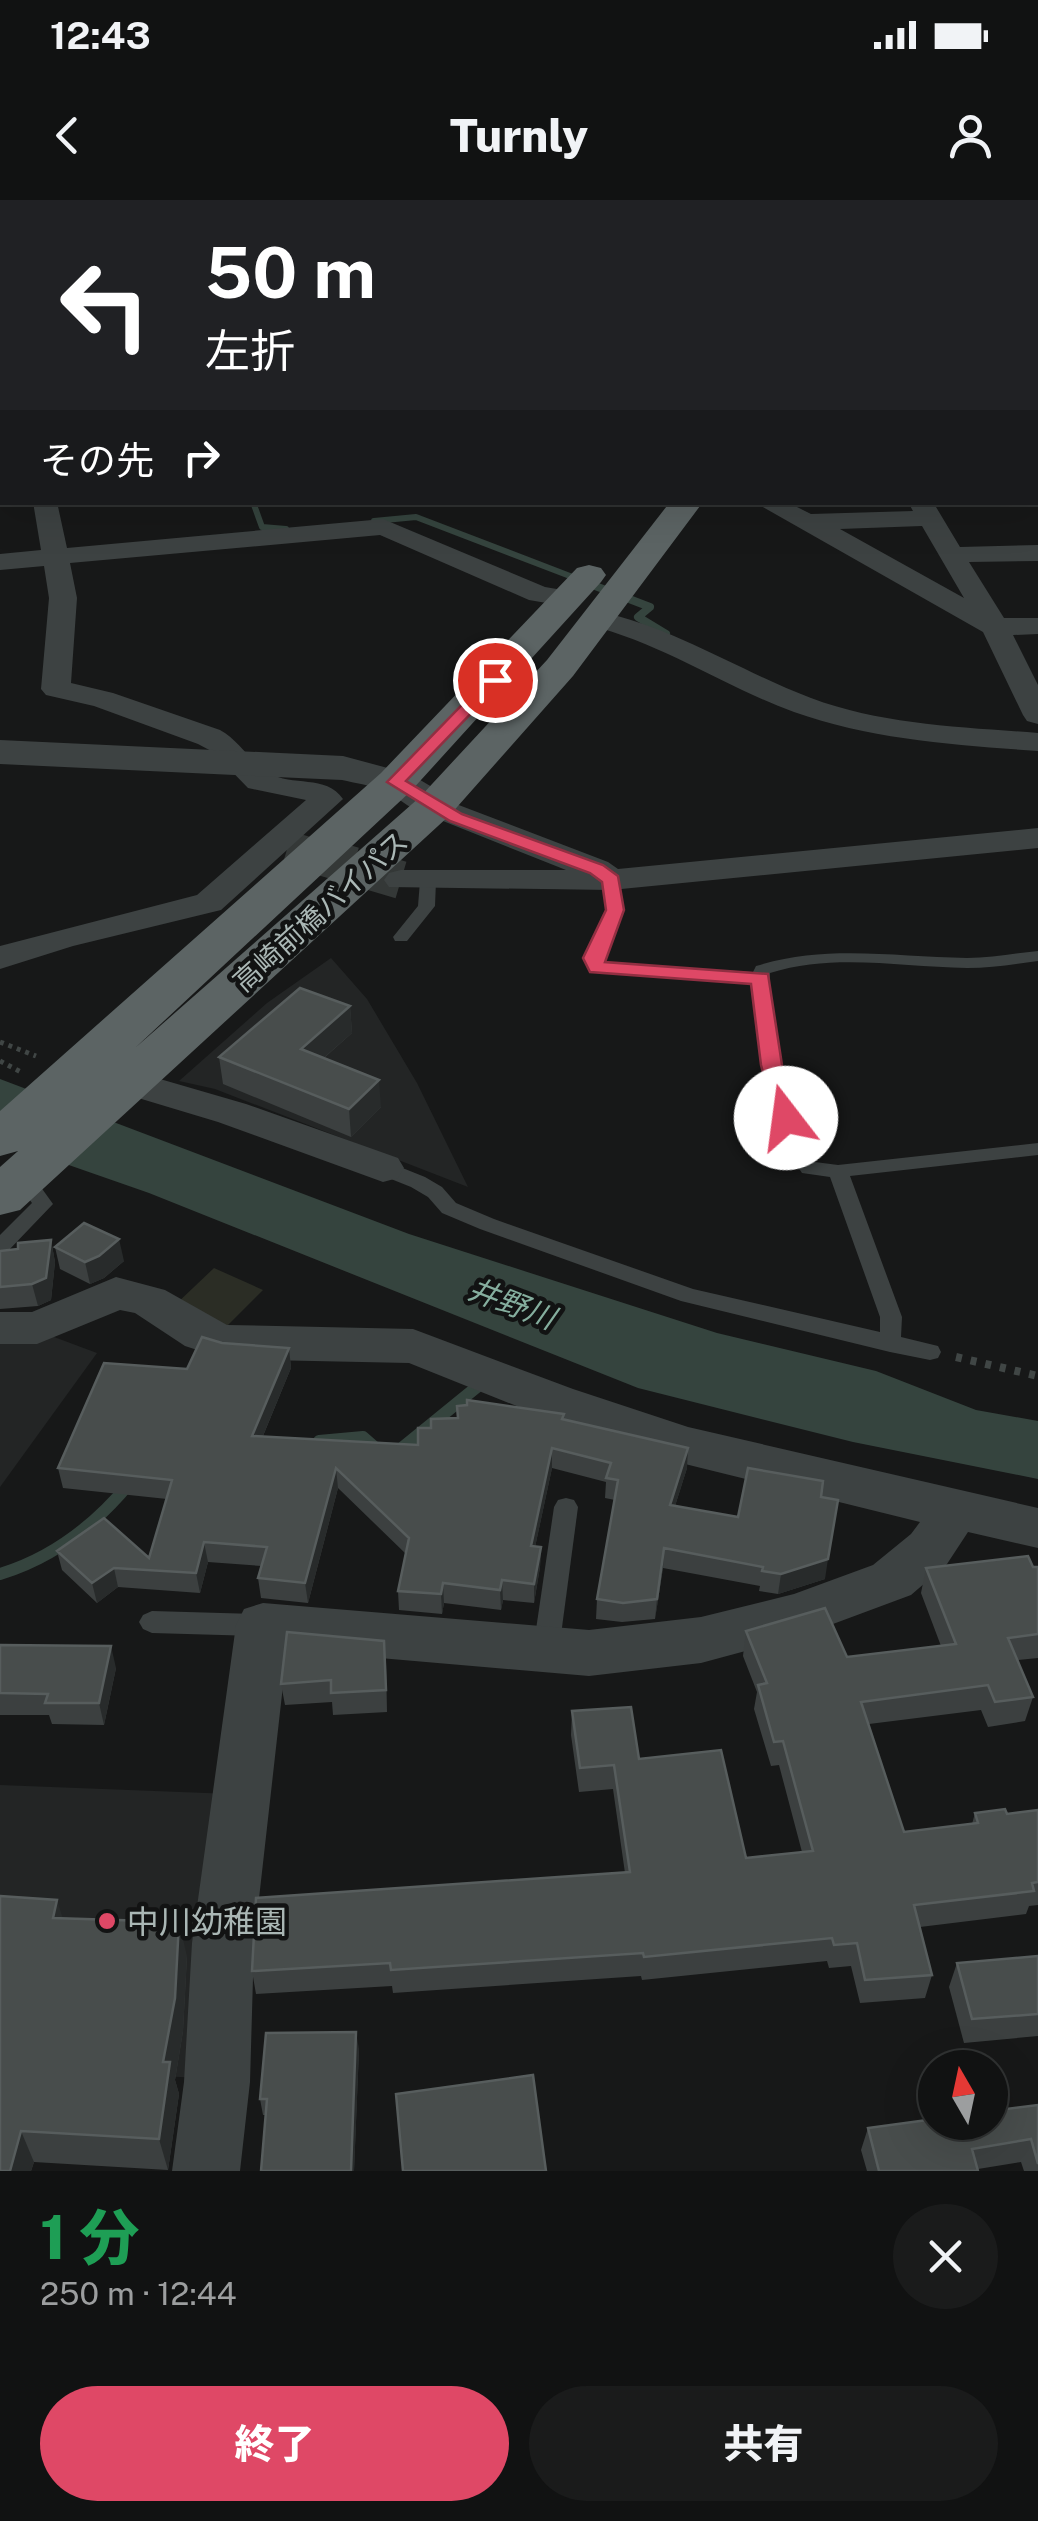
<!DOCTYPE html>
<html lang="ja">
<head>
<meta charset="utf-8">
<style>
	body { margin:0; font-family:"Public Sans","Noto Sans JP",sans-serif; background:#1a1b1b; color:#f1f3f6; height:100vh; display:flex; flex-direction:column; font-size:38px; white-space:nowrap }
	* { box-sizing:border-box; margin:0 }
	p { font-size:32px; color:#9c9e9f }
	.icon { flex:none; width:55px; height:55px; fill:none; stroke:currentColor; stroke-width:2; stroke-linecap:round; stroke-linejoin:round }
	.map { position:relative; height:1971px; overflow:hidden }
	.panel { display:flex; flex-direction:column; background:#111212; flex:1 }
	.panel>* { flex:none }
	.top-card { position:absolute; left:0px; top:0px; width:1040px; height:305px; box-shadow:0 10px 40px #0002,0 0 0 2px #303232; background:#202124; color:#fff; overflow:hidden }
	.needle { width:65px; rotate:351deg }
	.buttons { position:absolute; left:918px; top:1850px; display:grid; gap:20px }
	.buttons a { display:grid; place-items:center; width:90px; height:90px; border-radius:50%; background:#111212; box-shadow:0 10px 40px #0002,0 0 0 2px #303232; font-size:50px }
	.pin { position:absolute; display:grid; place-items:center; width:85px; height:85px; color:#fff; margin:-42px; border:5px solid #fff; border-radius:50%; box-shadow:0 2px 10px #0007 }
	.me { position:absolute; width:110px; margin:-55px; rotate:345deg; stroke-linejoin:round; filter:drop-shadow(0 0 8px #0008) }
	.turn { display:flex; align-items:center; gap:35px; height:210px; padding:0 40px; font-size:45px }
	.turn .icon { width:130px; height:130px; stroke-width:2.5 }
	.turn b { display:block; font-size:70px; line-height:85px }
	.then { display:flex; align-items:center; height:95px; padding:0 40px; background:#0003; gap:20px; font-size:38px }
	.round { display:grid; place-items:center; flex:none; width:105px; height:105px; border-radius:52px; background:#1a1b1b }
	.summary { display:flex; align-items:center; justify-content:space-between; height:170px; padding:0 40px }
	h1 { font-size:60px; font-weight:800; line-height:75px; color:#1e9e55 }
	.button { display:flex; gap:20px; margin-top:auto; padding:20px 40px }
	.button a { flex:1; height:115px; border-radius:60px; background:#df4866; color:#fff; font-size:40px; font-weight:800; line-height:115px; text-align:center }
	.button a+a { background:#1a1b1b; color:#f1f3f6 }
	.status { display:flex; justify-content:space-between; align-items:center; height:70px; padding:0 50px; background:#111212; direction:ltr }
	.status svg { height:28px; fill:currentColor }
	header { display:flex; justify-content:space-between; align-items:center; height:130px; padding:0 40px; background:#111212; font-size:45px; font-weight:800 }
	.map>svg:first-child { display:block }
	.built { fill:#232525 }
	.green { fill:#2b2d25 }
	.water { fill:#35443e }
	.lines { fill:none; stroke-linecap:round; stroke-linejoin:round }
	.stream-far2 { stroke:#35443e; stroke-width:6 }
	.stream-far1 { stroke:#35443e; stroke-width:8 }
	.stream { stroke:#35443e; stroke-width:12 }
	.minor-tunnel-far1 { stroke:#343837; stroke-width:30; stroke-dasharray:30 15; stroke-linecap:butt }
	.minor-tunnel { stroke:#343837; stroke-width:38; stroke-dasharray:38 19; stroke-linecap:butt }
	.path-far1 { stroke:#404645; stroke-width:5; stroke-dasharray:4 5; stroke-linecap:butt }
	.path { stroke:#404645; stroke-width:8; stroke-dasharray:6 9; stroke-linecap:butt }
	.service { fill:#3d4242; fill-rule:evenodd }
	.minor { fill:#3d4242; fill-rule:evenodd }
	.tertiary { fill:#3d4242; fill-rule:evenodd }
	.trunk { fill:#5c6464; fill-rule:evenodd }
	.wall { fill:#3c4040 }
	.shaded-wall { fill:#282b2b }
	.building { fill:#484d4c; stroke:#575d5d; stroke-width:2.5 }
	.route { fill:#df4866; stroke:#912f42; stroke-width:2.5 }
	.poi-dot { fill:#df4866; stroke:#121313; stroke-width:4 }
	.labels { text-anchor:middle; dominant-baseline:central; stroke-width:9; stroke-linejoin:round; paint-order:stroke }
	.street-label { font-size:28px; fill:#aab7b5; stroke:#121313 }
	.water-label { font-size:30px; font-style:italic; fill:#85ae9e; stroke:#121313 }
	.near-poi-label { font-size:32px; fill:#aab7b5; stroke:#121313; text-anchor:start }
</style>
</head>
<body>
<div class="status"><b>12:43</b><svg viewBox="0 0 49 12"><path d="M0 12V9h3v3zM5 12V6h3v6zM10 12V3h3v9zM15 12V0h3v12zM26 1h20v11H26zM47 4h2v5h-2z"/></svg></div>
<header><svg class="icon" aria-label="back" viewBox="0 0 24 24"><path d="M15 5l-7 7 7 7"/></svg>Turnly<svg class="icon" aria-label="person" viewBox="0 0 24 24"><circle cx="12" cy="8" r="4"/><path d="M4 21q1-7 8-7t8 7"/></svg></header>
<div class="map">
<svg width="1038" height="1971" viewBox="0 0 1038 1971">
	<rect width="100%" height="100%" fill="#171818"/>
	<!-- built -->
	<g class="built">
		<path d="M331 758 367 799 417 883 468 987 215 889 179 881 267 803Z"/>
		<path d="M46 1134 97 1153 0 1287V1137Z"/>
		<path d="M0 1585 232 1594 200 1878 0 1868Z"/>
	</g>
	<!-- green -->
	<path class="green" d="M214 1068 263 1090 220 1133 174 1106Z"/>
	<!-- water -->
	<path class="water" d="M0 879 409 1034 717 1133 876 1171 976 1210 1038 1221V1279L853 1242 638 1188 149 993 0 941Z"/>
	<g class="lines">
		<!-- stream-far2 -->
		<g class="stream-far2">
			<path d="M253 302 262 327 286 329"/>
			<path d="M374 321 416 317 596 386"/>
		</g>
		<!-- stream-far1 -->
		<path class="stream-far1" d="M590 384 650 407 638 417 666 434"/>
		<!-- stream -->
		<g class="stream">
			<path d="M319 1241 363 1237 379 1251"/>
			<path d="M397 1252 483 1182"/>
			<path d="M0 1374C53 1358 94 1326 129 1284"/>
		</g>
		<!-- minor-tunnel-far1 -->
		<path class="minor-tunnel-far1" d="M288 646 325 657"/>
		<!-- minor-tunnel -->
		<path class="minor-tunnel" d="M317 655 401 680"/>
		<!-- path-far1 -->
		<g class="path-far1">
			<path d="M0 842 36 856"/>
			<path d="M0 861 21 872"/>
		</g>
		<!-- path -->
		<path class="path" d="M956 1157 1038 1176"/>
		<!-- service -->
		<g class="service">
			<rect x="0" y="17" width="2" height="4"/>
			<path d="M611 675 619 680 623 710 602 759 604 763 753 772 756 766C826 744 895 757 967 758 991 758 1015 753 1038 751V761C1014 764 991 768 967 768 901 767 834 753 770 773 769 824 786 921 815 962L838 965 1038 943V955L850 976 902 1117 901 1137 938 1146 941 1152 938 1158 930 1160 890 1152 681 1101 480 1029 442 1013 428 997 411 987 376 973 373 968 376 963H390L425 977 442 987 456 1003 494 1019 693 1089 880 1132V1117L830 977 802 973C763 917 760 848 753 783L591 772 584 759 607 710 603 680Z"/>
			<path d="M428 676 436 681 435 706 407 741H395L393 737 418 706 420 681Z"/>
			<path d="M23 971 30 972 53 1004 7 1052 0 1054V1035L32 1003 13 977Z"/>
			<path d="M566 1298 574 1300 578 1307 559 1450 555 1458 546 1461 537 1458 533 1450 554 1307 558 1300Z"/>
			<path d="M152 1411 260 1414 269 1418 273 1425 269 1432 260 1436 152 1433 143 1429 139 1422 143 1415Z"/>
		</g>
		<!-- minor -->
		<g class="minor">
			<path d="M133 0H149L150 2H134Z"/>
			<path d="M2 80V92L0 93V81Z"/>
			<rect x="0" y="169" width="2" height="12"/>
			<rect x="0" y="281" width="2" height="14"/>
			<path d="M33 302H57L67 348 383 319 545 387 580 393 584 399 570 407 529 400 380 335 70 363 77 398 71 483 113 493 220 530C240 541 250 562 269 573 292 587 326 574 343 599L221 710 73 746 0 769V746L197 695 306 600 248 588 213 552 198 544 94 506 46 495 41 489 49 398 44 366 0 370V354L41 350Z"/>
			<path d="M754 302H787L811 314 913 311 908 302H933L960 347 1038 345V361L969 362 1004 418H1038V434L1013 435 1038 485V524L1027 521 1023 515 983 432ZM922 326 964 398 840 329Z"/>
			<path d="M598 411C675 428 738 470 811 498 883 525 962 527 1038 533V551C956 545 873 540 794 512 723 486 662 443 588 425L584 419Z"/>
			<path d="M435 596 608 662 618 669 1038 628V648L611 690 389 687 384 680 389 673 401 670H566L423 613 419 606 423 599Z"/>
			<path d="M129 870 246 904 398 958 404 968 398 978 383 982 218 922 115 891 109 882 115 873Z"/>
			<path d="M116 1077 165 1090 227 1125 413 1129 573 1189 688 1227 1038 1308V1348L968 1332 947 1364 911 1395 798 1437 701 1463 589 1476 287 1450 254 1743 250 1882 240 1971H172L184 1882 192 1743 236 1425 244 1409 263 1403 589 1430 701 1417 794 1394 873 1365 911 1334 920 1322 685 1264 539 1215 409 1163 225 1159 185 1146 135 1113 120 1110 37 1144H0V1112H32Z"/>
		</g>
		<!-- tertiary -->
		<g class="tertiary">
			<path d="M720 0H740L741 2H721Z"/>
			<path d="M0 540 343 556 410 574 449 597 455 606 449 615C420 622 407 601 382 590 370 585 355 583 342 580L0 564Z"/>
		</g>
		<!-- trunk -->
		<path class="trunk" d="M670 302H703L573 476 450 615 20 1010 0 1015V967L18 951 0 956V911L381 573 577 368 589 365 601 368 606 375 601 382 411 591 135 848 420 597 547 460Z"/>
	</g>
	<!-- wall -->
	<g class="wall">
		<path d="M350 806 352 833 324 858 381 907 351 937 223 884 219 857Z"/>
		<path d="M51 1040 55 1062 51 1100 38 1106 0 1109V1051L18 1049Z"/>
		<path d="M55 1047 124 1061 104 1078 90 1084 60 1069Z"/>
		<path d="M222 1143 289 1148 291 1168 263 1236 418 1245 563 1219 687 1268 675 1306 738 1317 821 1297 825 1379 778 1394 759 1391 760 1386 663 1368 655 1419 622 1422 596 1419 597 1399 615 1300 605 1298 606 1282 552 1268 535 1347H541L540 1367 534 1403 503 1400 501 1410 444 1403 442 1414 399 1410 398 1391 406 1354 338 1288 308 1403 261 1398 258 1378 262 1366 208 1362 200 1393 118 1387 97 1403 62 1370 57 1351 149 1358 167 1299 63 1288 58 1268Z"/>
		<path d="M1038 1367V1458L1018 1460 1033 1497 1025 1521 988 1527 981 1510 869 1524 904 1632 972 1624 975 1613 1007 1614 1038 1610V1705L1029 1706 1026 1714 920 1727 932 1775 925 1798 860 1803 851 1766 829 1768 827 1761 642 1780 641 1776 393 1793 392 1786 256 1794 252 1771 625 1673 613 1589 579 1592 571 1535 572 1511 639 1559 746 1658 802 1652 779 1565 771 1566 754 1509 757 1492 743 1456 746 1431 847 1457 941 1446 921 1393 926 1368Z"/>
		<path d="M0 1445 116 1468 104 1525 52 1524 49 1515H0Z"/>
		<path d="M386 1462 387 1512 333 1515 332 1502 285 1505 281 1484Z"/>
		<path d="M63 1718 187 1756 183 1831 175 1880 179 1894 168 1970 34 1962 31 1971H0Z"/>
		<path d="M1038 1756V1836L964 1843 949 1787 957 1763Z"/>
		<path d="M359 1849 354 1971H261L266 1915H263L260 1899Z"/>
		<path d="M1038 1905V1971H1024L1021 1962 978 1969V1971H867L861 1950 868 1928Z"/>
	</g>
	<!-- shaded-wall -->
	<g class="shaded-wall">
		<path d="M350 806 352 833 303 876 301 849Z"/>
		<path d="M379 880 381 907 351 937 349 909Z"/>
		<path d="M119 1039 124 1061 104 1078 90 1084 85 1062Z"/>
		<path d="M51 1040 55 1062 51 1100 38 1106 32 1084Z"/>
		<path d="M289 1148 291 1168 255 1255 252 1236Z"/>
		<path d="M552 1248V1268L531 1366V1346Z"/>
		<path d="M688 1248 687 1268 669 1325 670 1305Z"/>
		<path d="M336 1268 338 1288 308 1403 305 1383Z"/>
		<path d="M204 1342 208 1362 200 1393 196 1373Z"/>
		<path d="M541 1347 540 1367 534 1403V1384Z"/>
		<path d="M664 1348 663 1368 655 1419 657 1399Z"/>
		<path d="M828 1359 825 1379 778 1394 781 1374Z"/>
		<path d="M114 1368 118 1387 97 1403 92 1383Z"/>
		<path d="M502 1380 503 1400 501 1410 500 1390Z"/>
		<path d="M443 1383 444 1403 442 1414 441 1394Z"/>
		<path d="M111 1446 116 1468 104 1525 99 1503Z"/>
		<path d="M57 1700 68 1734 53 1718Z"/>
		<path d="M179 1722 187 1756 183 1831 175 1880 179 1894 168 1970 159 1939 163 1862Z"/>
		<path d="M356 1832 359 1849 354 1971H351Z"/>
		<path d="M21 1931 34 1962 31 1971H10Z"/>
	</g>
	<!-- building -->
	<g class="building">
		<path d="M300 788 350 806 301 849 379 880 349 909 219 857Z"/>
		<path d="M84 1023 119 1039 99 1056 85 1062 55 1047Z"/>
		<path d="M51 1040 46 1078 32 1084 0 1087V1051L18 1049V1043Z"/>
		<path d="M202 1137 222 1143 289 1148 252 1236 418 1245V1228H431V1219L458 1218 457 1206 467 1205V1200L564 1214 562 1219 688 1248 670 1305 738 1317 748 1268 823 1281 821 1297 838 1300 828 1359 781 1374 762 1371 763 1367 664 1348 657 1399 623 1403 597 1399 618 1280 606 1278 611 1263 552 1248 531 1346 541 1347 534 1384 502 1380 500 1390 443 1383 441 1394 398 1391 409 1338 336 1268 305 1383 258 1378 267 1347 204 1342 196 1373 114 1368 92 1383 57 1351 104 1318 149 1358 172 1280 58 1268 104 1163 187 1169Z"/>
		<path d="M1028 1356 1033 1367H1038V1434L1008 1438 1033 1497 995 1502 988 1485 861 1502 904 1632 978 1623 975 1613 1005 1609 1007 1614 1038 1610V1682L1032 1683 1034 1691 914 1705 932 1775 865 1780 857 1743 834 1745 832 1738 644 1757 643 1753 391 1770 390 1763 252 1771 256 1698 630 1672 614 1565 580 1568 572 1511 631 1507 639 1559 721 1550 746 1658 813 1651 783 1541 774 1542 758 1485 767 1483 746 1431 825 1408 847 1457 956 1444 926 1368Z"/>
		<path d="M287 1432 384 1441 386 1490 331 1493V1480L281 1484Z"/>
		<path d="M0 1445 111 1446 99 1503H45L48 1494 0 1493Z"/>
		<path d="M0 1696 57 1700 53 1718 179 1722 175 1798 163 1862H170L159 1939 21 1931 10 1971H0Z"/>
		<path d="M1038 1756V1814L972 1819 957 1763Z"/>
		<path d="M356 1832 351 1971H261L267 1899H260L266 1833Z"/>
		<path d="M533 1875 546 1971H403L396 1894Z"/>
		<path d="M1038 1905V1964L1031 1939 972 1949 978 1971H879L868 1928 935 1919V1922H990V1911Z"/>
	</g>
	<!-- route -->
	<path class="route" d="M490 476 503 480 406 581 462 614 603 665 618 676 624 710 605 762 768 774 782 865 796 918 793 923 786 925 775 918 761 865 751 784 590 772 583 758 606 710 602 682 590 673 450 621 387 582Z"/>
	<!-- markers -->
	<circle class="poi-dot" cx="107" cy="1721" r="10"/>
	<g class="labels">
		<!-- street labels -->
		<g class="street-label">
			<text transform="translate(320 711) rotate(-42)">高崎前橋バイパス</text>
		</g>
		<!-- water labels -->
		<g class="water-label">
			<text transform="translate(512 1103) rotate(21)">井野川</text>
		</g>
		<!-- near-poi labels -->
		<g class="near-poi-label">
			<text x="127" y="1721">中川幼稚園</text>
		</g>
	</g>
</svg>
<div class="buttons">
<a><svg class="needle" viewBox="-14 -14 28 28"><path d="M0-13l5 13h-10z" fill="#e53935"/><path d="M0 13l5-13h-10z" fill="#9c9e9f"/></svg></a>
</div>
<div class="pin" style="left:495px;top:480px;background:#d93025"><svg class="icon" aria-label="arrive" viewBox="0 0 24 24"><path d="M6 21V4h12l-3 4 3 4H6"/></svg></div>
<svg class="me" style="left:786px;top:918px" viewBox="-20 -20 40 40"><circle r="19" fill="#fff"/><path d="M0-13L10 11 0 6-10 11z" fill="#df4866"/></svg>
<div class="top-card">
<div class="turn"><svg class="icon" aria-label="left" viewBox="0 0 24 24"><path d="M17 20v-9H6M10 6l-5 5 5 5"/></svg><div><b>50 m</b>左折</div></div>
<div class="then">その先<svg class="icon" aria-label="right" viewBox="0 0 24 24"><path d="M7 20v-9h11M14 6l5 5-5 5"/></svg></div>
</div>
</div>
<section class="panel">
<div class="summary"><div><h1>1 分</h1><p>250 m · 12:44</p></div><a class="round"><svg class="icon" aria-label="close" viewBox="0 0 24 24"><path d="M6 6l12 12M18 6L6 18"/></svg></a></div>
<div class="button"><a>終了</a><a>共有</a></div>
</section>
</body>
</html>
